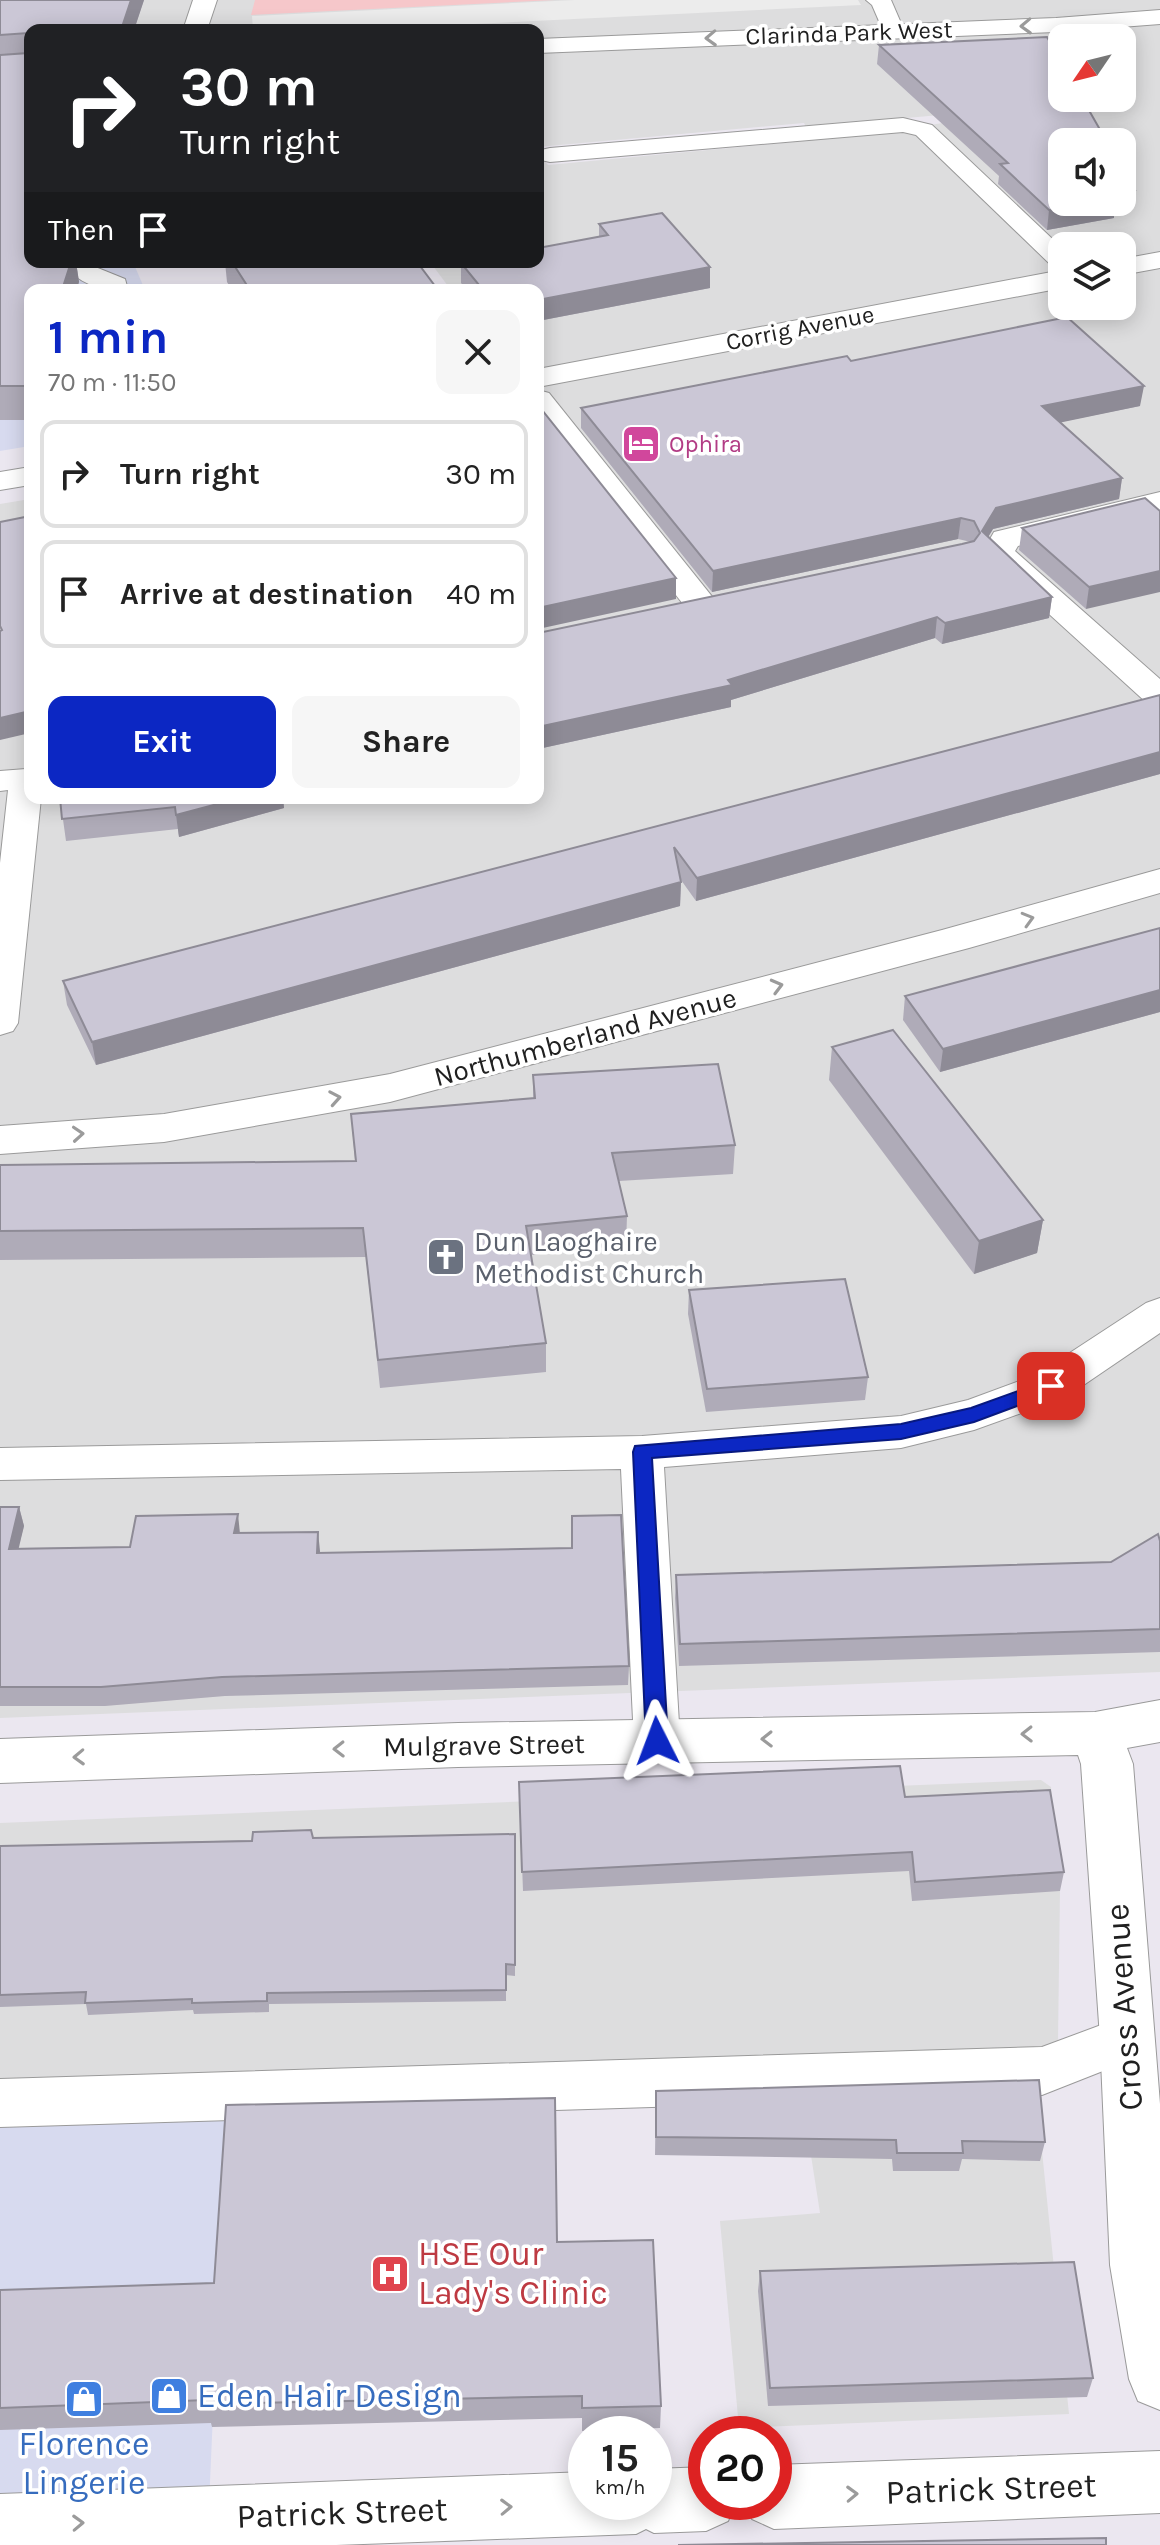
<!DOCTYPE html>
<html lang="en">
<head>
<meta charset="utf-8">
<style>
	body { margin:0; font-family:Karla,sans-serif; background:#f6f6f6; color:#222; height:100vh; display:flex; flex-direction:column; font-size:30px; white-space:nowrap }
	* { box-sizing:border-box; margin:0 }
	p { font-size:26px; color:#767676 }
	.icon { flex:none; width:44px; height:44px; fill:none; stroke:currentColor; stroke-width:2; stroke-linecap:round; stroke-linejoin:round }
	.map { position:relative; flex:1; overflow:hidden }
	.details { position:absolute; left:24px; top:284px; width:520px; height:520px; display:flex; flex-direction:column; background:#fff; border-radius:16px; box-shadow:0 4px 20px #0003 }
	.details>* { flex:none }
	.guide { position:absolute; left:24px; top:24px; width:520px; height:244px; border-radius:16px; box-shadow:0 4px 20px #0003; background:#202124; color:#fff; overflow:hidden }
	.needle { width:52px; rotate:235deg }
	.buttons { position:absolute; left:1048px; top:24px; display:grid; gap:16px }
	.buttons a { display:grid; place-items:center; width:88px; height:88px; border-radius:16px; background:#fff; box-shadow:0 4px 20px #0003; font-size:40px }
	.speed { position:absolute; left:568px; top:2416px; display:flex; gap:16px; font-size:40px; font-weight:700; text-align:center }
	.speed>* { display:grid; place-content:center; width:104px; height:104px; border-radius:50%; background:#fff; box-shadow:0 4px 20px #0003; line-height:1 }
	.speed small { font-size:20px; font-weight:400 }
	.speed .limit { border:12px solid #d22; background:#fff; color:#111 }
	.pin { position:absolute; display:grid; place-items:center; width:68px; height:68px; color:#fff; margin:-34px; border-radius:16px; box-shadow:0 4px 12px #0006 }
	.me { position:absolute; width:88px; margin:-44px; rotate:357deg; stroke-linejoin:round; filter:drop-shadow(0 0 6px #0008) }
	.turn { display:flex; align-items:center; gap:28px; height:168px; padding:0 24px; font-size:36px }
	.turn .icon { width:104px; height:104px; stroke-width:2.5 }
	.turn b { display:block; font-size:56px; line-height:68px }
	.then { display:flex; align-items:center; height:76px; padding:0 24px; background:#0003; gap:16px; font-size:30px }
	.round { display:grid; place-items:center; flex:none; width:84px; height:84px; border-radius:16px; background:#f6f6f6 }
	.head { display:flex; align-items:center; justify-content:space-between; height:136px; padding:0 24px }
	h1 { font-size:48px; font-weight:700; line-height:60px; color:#0c27c3 }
	.primary-button { display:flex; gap:16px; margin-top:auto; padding:16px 24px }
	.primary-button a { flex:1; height:92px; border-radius:16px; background:#0c27c3; color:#fff; font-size:32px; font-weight:700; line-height:92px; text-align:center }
	.primary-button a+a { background:#f6f6f6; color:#222 }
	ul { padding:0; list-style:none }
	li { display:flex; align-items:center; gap:24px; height:108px; margin:0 16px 12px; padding:0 8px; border:4px solid #e0e0e0; border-radius:16px }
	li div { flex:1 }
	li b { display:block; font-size:30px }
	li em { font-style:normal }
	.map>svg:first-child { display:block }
	.residential { fill:#ddddde; fill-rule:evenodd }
	.commercial { fill:#d7daef }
	.park { fill:#f6c7ca }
	.parking { fill:#ececec }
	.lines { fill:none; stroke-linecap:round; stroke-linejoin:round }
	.lane-casing { stroke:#9a9a9a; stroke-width:2 }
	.street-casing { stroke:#9a9a9a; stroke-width:2 }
	.lane { fill:#fff; fill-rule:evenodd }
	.street { fill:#fff; fill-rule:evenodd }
	.wall { fill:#afabb8 }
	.shaded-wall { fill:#8e8b96 }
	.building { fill:#cbc7d6; stroke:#8e8b96; stroke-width:2 }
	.oneway { stroke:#9b9b9b }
	.route { fill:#0c27c3; stroke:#08197f; stroke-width:2 }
	.labels { text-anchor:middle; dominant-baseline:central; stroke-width:7; stroke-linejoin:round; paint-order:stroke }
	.far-street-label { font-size:24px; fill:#202020; stroke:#fff }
	.far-hotel-label { font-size:24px; fill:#b23c85; stroke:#fff; text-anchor:start }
	.street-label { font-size:28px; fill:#202020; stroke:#fff }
	.worship-label { font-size:28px; fill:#5b616d; stroke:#fff; text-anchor:start }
	.near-street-label { font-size:34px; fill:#202020; stroke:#fff }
	.near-health-label { font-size:34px; fill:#be3a42; stroke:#fff; text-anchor:start }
	.near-shop-label { font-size:34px; fill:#366cbe; stroke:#fff; text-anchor:start }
</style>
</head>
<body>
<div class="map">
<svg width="1160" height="2545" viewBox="0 0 1160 2545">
	<rect width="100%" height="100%" fill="#ebe7f0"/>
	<!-- residential -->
	<g class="residential">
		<path d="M0 0H1160V1672L0 1718V504L30 499V798H538V290H451L430 262H538V154L548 165 794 142 905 129 1061 104 806 127 804 123 538 147V30H30L0 175ZM1062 38H1122V98H1062ZM1062 142H1122V202H1062ZM1062 246H1122V306H1062Z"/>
		<path d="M1041 1780 1051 1787 1060 1891 1058 2042 1006 2056 0 2085V1823Z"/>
		<path d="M1035 2083 1069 2414 739 2428 720 2221 820 2213 800 2085Z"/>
	</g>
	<!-- commercial -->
	<g class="commercial">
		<path d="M0 175 30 262H133L145 290H30V446L0 451Z"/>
		<path d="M226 2117 209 2505 0 2515V2123Z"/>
	</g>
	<!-- park -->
	<path class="park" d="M255 0H555L251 15Z"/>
	<!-- parking -->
	<path class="parking" d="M575 0H858L861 5 350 30H253L252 16Z"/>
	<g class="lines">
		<defs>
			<g id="lane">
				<path d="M866 0H891L904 30 901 35H885L872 5Z"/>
				<path d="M903 118 932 125 1062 248V270L1053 267 916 135 903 132 550 162 541 160 538 155 541 150 550 148Z"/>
				<path d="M83 262 125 279 128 290C108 290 84 288 70 270L74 265Z"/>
				<path d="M26 769 30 770V798H41L18 1023 13 1031 0 1035V863L8 790 0 791V771Z"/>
				<path d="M1160 1298V1333L1066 1397 974 1430 901 1448 664 1467 680 1741 673 1755 657 1761 641 1755 634 1741 621 1469 0 1480V1448L642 1436 901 1416 968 1400 1036 1375 1146 1303Z"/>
				<path d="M1128 2015 1146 2022 1153 2038 1146 2054 1042 2095 0 2127V2079L1042 2047Z"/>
			</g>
			<g id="street">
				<path d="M193 0H217L207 30H183Z"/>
				<path d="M1160 10V24L1056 32 538 53V39L1056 18Z"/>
				<path d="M1160 252V268L1122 275V259Z"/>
				<path d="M1062 270V288L538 387V369Z"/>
				<path d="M538 390 549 393 714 599 719 606 714 613 702 616 690 613 538 419Z"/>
				<path d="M30 467V485L0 490V472Z"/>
				<path d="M1160 492V512L1018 546 1015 551 1160 679V708L1148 704 982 553 994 532Z"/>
				<path d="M1160 869V893L969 948 390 1102 164 1142 0 1154V1126L164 1114 390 1074 942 930Z"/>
				<path d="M1160 1700V1742L1127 1748 1133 1764 1160 2104V2410L1138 2401 1129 2379 1110 2265 1100 2038 1081 1764 1078 1755 458 1767 0 1783V1739L458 1723 1095 1712Z"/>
				<path d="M1160 2451V2513L774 2529 752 2519 745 2502H774V2465Z"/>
				<path d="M706 2467V2502H736L728 2521 706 2531 654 2533 646 2529 636 2534 336 2545H0V2494L586 2472V2502H654V2469Z"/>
			</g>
		</defs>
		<!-- lane casing -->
		<use href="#lane" class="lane-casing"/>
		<!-- street casing -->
		<use href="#street" class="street-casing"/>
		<!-- lane -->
		<use href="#lane" class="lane"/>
		<!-- street -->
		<use href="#street" class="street"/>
	</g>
	<!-- wall -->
	<g class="wall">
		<path d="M0 0H144L134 30H30V262H76L79 282 30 290V420H0Z"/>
		<path d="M879 45 1135 190 1132 210 1114 213V218L1047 230 998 184 999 176 877 64Z"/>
		<path d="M599 224 710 267V288L538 321V290H467L461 283V263L599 237Z"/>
		<path d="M225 262H417L438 290H232L227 282Z"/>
		<path d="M851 361 1140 406 1060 422 1122 478 1119 499 993 529 988 537 1052 597 1049 618 942 644 935 638 731 700V707L538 749 971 542 958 539 712 592 581 428V408Z"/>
		<path d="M1145 498 1086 609 1019 550 1022 528Z"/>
		<path d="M1160 695V774L696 901 681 880 680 906 96 1065 67 1005 63 981Z"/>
		<path d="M60 798H283L284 808 179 837 178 829 66 841Z"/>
		<path d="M1160 928V1012L940 1072 903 1020 905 996Z"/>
		<path d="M832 1047 1043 1220 1037 1253 974 1274 829 1080Z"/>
		<path d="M533 1075 735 1145 733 1174 619 1181 627 1216 626 1245 531 1255 546 1343V1372L380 1388 366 1257 0 1260V1165L355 1161 351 1114 533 1098Z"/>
		<path d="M689 1290 868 1377 865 1400 706 1412 688 1314Z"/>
		<path d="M0 1507H19L24 1526 18 1548 130 1547 240 1533 320 1553 629 1666 628 1685 225 1696 105 1706H0Z"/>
		<path d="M1160 1541V1652L679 1666 675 1598 676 1575 1111 1562Z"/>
		<path d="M519 1782 905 1797 1064 1872 1060 1891 912 1901 909 1871 523 1891Z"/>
		<path d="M515 1834V1976L506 1975V2001L269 2004V2012L194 2014 193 2010 88 2015 86 2004 0 2007V1846Z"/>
		<path d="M656 2091 1045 2142 1040 2161 962 2159 959 2171H893L892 2159 655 2155Z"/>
		<path d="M557 2242 661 2406 660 2428 582 2431V2418L212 2427 211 2423 0 2430V2290L214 2283Z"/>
		<path d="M760 2271 1093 2378 1087 2397 768 2406 758 2291Z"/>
	</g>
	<!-- shaded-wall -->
	<g class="shaded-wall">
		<path d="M131 0H144L134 30H121Z"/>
		<path d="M1135 190 1132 210 1114 213V218L1047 230 1049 210 1095 202H1122V193Z"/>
		<path d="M66 262H76L79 282 77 290H62Z"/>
		<path d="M710 267V288L538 321V300Z"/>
		<path d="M1144 386 1140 406 1039 427 1042 406Z"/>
		<path d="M1122 478 1119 499 993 529 979 552 982 531 996 508Z"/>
		<path d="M961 518 958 539 712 592 713 571Z"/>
		<path d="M1160 571V592L1086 609 1089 587Z"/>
		<path d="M676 578V599L538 629V608Z"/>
		<path d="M1052 597 1049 618 942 644 945 623Z"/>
		<path d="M937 617 935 638 731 700V707L538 749V727L728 680Z"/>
		<path d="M30 711V733L0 740V718Z"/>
		<path d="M1160 752V774L696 901 697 878Z"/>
		<path d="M240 798H283L284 808 179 837 176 815Z"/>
		<path d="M681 882 680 906 96 1065 92 1042Z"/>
		<path d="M1160 990V1012L940 1072 943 1049Z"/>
		<path d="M1043 1220 1037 1253 974 1274 979 1241Z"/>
		<path d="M19 1507 24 1526 14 1568 9 1549Z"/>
		<path d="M238 1514 240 1534 234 1533Z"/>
		<path d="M318 1532 320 1551 319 1572 317 1553Z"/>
	</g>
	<!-- building -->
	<g class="building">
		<path d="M0 0H131L121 30H30V262H71L62 290H30V386H0V55L28 53V33L0 35Z"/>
		<path d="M1047 37 1062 63V98H1082L1107 142H1062V202H1095L1049 210 1000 164 1008 163 879 45Z"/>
		<path d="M1122 167 1135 190 1122 193Z"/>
		<path d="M662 213 710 267 538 300V290H483L461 263 538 262V248L608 235 599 224Z"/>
		<path d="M232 262H417L438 290H250Z"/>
		<path d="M229 286 232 290H210Z"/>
		<path d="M1067 317 1144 386 1042 406 1122 478 996 508 982 531 1052 597 945 623 937 617 728 680 732 685 538 727V633L962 544 974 541 980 533 974 521 961 518 713 571 581 408 847 356 851 361Z"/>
		<path d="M538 410H542L676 578 538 608Z"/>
		<path d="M1145 498 1160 511V571L1089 587 1022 528Z"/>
		<path d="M30 516V711L0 718V631L2 630 0 626V522Z"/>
		<path d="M1160 695V752L697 878 674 847 681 882 92 1042 63 981Z"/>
		<path d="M60 798H240L176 815 175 807 62 819Z"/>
		<path d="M1160 928V990L943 1049 905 996Z"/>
		<path d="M893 1030 1043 1220 979 1241 832 1047Z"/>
		<path d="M718 1064 735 1145 612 1153 627 1216 526 1226 546 1343 378 1360 363 1228 0 1231V1165L356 1161 351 1114 535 1098 533 1075Z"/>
		<path d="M845 1279 868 1377 707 1389 689 1290Z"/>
		<path d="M0 1507H19L9 1549 130 1547 136 1516 238 1514 234 1533 318 1532 317 1553 572 1548V1516L621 1515 629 1666 222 1677 101 1687H0Z"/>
		<path d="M1158 1534 1160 1541V1629L680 1644 676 1575 1111 1562Z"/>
		<path d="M900 1766 905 1797 1050 1790 1064 1872 915 1882 912 1852 522 1872 519 1782Z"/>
		<path d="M311 1830 313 1838 515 1834V1965L506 1964V1990L267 1993V2001L192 2003V1999L85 2003 86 1992 0 1995V1846L252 1841 253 1832Z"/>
		<path d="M1039 2080 1045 2142 962 2141 963 2153H897L896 2140 656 2137V2091Z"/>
		<path d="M555 2098 557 2242 653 2240 661 2406 582 2408V2396L206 2404V2400L0 2408V2290L214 2283 226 2105Z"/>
		<path d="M1074 2262 1093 2378 770 2388 760 2271Z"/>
		<path d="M1106 2538V2545H678Z"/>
	</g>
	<!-- one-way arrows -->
	<defs><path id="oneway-chevron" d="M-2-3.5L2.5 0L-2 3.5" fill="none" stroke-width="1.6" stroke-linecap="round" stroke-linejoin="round" transform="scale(2)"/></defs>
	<g class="oneway">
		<use href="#oneway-chevron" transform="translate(1026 26) rotate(178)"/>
		<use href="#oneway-chevron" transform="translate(711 38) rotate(178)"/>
		<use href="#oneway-chevron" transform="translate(1028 919) rotate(-16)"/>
		<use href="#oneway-chevron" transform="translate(777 986) rotate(-15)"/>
		<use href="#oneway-chevron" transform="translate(335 1098) rotate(-10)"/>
		<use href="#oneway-chevron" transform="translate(78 1134) rotate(-4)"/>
		<use href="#oneway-chevron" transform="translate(1027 1734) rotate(179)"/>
		<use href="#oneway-chevron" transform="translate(767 1739) rotate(179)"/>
		<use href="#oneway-chevron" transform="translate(339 1749) rotate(179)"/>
		<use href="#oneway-chevron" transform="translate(79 1757) rotate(178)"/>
		<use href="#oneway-chevron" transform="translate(852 2494) rotate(-2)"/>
		<use href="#oneway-chevron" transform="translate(506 2507) rotate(-2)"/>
		<use href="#oneway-chevron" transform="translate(78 2523) rotate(-2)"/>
	</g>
	<!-- route -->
	<path class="route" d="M1051 1379 1060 1386 1057 1391 974 1422 901 1439 652 1458 668 1741 665 1747 657 1750 649 1747 646 1741 633 1452 635 1446 901 1424 971 1408Z"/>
	<!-- icons -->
	<defs>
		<symbol id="hotel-square" viewBox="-11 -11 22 22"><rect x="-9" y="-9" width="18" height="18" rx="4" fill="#d1479c" stroke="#fff"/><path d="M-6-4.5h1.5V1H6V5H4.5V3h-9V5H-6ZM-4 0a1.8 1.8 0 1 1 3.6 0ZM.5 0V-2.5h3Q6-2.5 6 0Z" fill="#fff"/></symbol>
		<symbol id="church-square" viewBox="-11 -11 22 22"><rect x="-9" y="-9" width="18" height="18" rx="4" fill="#6b7280" stroke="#fff"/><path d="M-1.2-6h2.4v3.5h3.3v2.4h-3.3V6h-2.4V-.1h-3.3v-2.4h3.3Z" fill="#fff"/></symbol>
		<symbol id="hospital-square" viewBox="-11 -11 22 22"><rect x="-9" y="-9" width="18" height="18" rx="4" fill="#e0444e" stroke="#fff"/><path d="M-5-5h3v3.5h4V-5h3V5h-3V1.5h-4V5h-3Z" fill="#fff"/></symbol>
		<symbol id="shop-square" viewBox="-11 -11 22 22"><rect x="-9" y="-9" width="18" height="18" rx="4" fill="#3f7fe0" stroke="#fff"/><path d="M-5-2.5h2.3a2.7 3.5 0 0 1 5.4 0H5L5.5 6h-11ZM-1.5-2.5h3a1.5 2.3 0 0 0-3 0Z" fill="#fff"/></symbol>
	</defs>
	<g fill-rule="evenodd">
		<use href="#hotel-square" x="619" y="422" width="44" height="44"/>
		<use href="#church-square" x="424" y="1235" width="44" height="44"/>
		<use href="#hospital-square" x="368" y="2252" width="44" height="44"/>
		<use href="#shop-square" x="147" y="2374" width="44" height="44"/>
		<use href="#shop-square" x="62" y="2377" width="44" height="44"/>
	</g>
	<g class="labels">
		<!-- far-street labels -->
		<g class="far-street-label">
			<text transform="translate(849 33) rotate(-2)">Clarinda Park West</text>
			<text transform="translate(800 328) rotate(-11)">Corrig Avenue</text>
		</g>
		<!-- far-hotel labels -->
		<g class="far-hotel-label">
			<text x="669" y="444">Ophira</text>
		</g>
		<!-- street labels -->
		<g class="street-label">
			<text transform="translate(585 1037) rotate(-15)">Northumberland Avenue</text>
			<text transform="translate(484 1745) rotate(-1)">Mulgrave Street</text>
		</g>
		<!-- worship labels -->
		<g class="worship-label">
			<text x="474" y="1241">Dun Laoghaire<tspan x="474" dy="32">Methodist Church</tspan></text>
		</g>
		<!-- near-street labels -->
		<g class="near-street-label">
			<text transform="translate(1124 2007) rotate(-94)">Cross Avenue</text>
			<text transform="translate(991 2489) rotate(-2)">Patrick Street</text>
			<text transform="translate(342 2513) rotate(-2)">Patrick Street</text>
		</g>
		<!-- near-health labels -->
		<g class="near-health-label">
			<text x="418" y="2254">HSE Our<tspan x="418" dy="39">Lady's Clinic</tspan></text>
		</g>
		<!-- near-shop labels -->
		<g class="near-shop-label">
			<text x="197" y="2396">Eden Hair Design</text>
			<text x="84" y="2444" text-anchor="middle">Florence<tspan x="84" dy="39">Lingerie</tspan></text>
		</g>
	</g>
</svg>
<div class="buttons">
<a><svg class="needle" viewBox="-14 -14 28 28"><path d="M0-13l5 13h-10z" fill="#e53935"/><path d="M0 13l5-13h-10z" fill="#767676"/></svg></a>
<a><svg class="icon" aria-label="sound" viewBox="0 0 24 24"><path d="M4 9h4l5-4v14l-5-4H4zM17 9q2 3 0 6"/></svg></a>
<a><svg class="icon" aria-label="layers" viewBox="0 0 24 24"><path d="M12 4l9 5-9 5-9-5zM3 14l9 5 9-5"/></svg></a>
</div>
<div class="speed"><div>15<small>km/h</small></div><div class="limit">20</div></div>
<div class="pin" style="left:1051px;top:1386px;background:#d93025"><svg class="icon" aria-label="arrive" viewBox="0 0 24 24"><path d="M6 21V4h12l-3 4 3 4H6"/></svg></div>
<svg class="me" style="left:657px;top:1741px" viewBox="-20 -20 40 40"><path d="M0-17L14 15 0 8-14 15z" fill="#0c27c3" stroke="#fff" stroke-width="4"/></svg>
<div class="guide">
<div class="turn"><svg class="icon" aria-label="right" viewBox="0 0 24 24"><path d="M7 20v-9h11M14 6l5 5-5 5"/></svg><div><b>30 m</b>Turn right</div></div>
<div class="then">Then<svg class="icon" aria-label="arrive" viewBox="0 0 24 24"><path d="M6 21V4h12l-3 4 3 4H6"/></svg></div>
</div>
<section class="details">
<div class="head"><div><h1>1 min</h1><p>70 m · 11:50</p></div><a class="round"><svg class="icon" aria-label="close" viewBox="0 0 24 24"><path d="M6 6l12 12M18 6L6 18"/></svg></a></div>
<ul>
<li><svg class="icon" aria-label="right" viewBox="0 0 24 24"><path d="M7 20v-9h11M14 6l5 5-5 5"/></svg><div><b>Turn right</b></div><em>30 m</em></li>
<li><svg class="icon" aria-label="arrive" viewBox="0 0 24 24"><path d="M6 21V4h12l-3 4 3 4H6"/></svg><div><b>Arrive at destination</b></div><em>40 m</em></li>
</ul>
<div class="primary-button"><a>Exit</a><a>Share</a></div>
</section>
</div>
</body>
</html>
